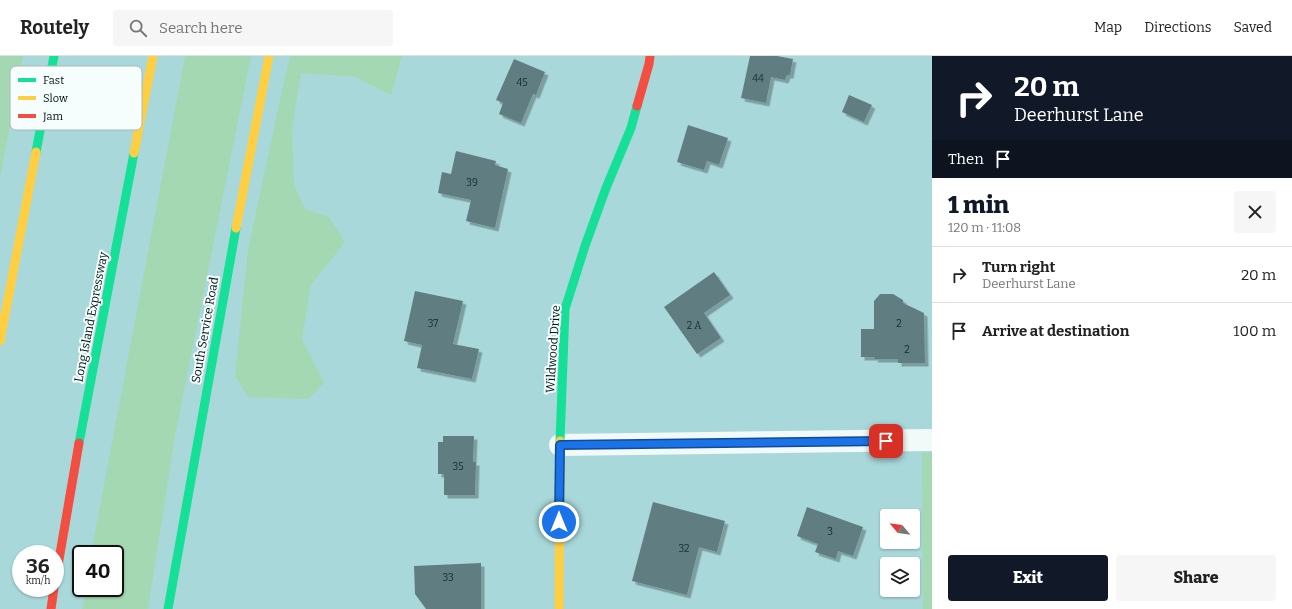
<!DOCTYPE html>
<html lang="en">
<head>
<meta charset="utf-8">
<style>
	body { margin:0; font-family:Bitter,serif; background:#f6f6f6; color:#222; height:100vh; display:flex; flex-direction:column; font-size:15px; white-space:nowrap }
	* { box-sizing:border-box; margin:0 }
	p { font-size:13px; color:#767676 }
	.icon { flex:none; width:22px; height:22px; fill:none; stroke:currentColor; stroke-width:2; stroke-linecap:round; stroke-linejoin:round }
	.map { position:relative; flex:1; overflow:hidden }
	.details { display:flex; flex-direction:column; background:#fff; width:360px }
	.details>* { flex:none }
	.banner { background:#111827; color:#fff; overflow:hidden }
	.needle { width:26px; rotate:299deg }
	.tools { position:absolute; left:880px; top:453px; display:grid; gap:8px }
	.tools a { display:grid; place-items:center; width:40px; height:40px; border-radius:4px; background:#fff; box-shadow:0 1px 3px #0004; font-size:20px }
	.speed { position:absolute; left:12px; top:489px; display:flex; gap:8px; font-size:20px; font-weight:700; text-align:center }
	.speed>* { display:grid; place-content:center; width:52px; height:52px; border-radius:50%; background:#fff; box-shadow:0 1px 3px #0004; line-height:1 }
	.speed small { font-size:10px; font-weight:400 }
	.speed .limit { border:2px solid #111; border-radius:6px; background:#fff; color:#111 }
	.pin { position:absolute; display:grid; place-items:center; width:34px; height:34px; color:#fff; margin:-17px; border-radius:8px; box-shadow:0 2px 6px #0006 }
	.me { position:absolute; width:44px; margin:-22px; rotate:0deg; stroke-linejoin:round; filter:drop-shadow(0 0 3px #0008) }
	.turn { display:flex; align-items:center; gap:14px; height:84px; padding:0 16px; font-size:18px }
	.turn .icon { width:52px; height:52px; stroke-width:2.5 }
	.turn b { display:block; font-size:28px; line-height:34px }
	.then { display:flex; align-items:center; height:38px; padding:0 16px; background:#0003; gap:8px; font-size:15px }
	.round { display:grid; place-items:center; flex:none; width:42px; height:42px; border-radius:4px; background:#f6f6f6 }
	.head { display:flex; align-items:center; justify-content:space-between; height:68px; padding:0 16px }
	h1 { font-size:24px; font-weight:800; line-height:30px; color:#111827 }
	.button { display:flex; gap:8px; margin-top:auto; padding:8px 16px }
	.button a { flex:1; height:46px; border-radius:4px; background:#111827; color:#fff; font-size:16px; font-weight:800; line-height:46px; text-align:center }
	.button a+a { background:#f6f6f6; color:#222 }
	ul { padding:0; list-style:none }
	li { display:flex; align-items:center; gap:12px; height:56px; padding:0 16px; border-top:1px solid #e0e0e0 }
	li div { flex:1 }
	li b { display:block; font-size:15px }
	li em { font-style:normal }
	header { display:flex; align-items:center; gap:24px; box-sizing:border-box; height:56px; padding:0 20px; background:#fff; border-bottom:1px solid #e0e0e0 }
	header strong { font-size:19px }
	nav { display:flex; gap:22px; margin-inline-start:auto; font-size:14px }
	.search { width:280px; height:36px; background:#f6f6f6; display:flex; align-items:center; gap:10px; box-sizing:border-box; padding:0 14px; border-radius:4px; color:#767676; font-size:15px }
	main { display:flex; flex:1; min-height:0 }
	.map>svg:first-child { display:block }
	.green { fill:#a4d8b2 }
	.building { fill:#617e81; filter:url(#shadow) }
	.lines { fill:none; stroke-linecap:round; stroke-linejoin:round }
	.street { stroke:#f2f9f9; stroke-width:22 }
	.fast { stroke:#16e098; stroke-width:9 }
	.slow { stroke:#ffcf43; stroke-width:9 }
	.jam { stroke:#f24e42; stroke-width:9 }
	.route-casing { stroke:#114b97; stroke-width:10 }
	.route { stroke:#1a73e8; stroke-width:7 }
	.labels { text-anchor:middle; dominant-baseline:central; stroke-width:4; stroke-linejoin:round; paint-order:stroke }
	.number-label { font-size:10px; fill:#182c2e }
	.street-label { font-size:12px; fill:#001112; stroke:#f5fdfd }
	.key { fill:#f5fdfd; stroke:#acb6b6; stroke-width:1 }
	.key-label { font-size:11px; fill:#001112 }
</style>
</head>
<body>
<header>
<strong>Routely</strong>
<div class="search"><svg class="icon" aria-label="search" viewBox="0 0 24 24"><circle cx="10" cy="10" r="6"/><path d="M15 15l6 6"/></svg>Search here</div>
<nav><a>Map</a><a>Directions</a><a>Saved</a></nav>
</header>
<main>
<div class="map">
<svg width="932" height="553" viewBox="0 0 932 553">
	<defs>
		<filter id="shadow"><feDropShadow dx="3.5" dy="3.5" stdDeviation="0" flood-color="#0004"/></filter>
	</defs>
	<rect width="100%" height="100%" fill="#a9d8da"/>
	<!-- green -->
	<g class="green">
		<path d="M0 0H23L0 123Z"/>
		<path d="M185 0H251L175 380 148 553H82L86 532H115V498H91Z"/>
		<path d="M290 0H402L391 39 355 21 301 17 292 73 294 129 305 153 329 161 345 186 311 229 302 283 324 327 308 343 248 341 235 320 248 194 285 21Z"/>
		<path d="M922 397H932V553H923Z"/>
	</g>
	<!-- building -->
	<g class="building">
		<path d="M750 0H777L793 3 790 19H787L785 24 771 21 766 47 741 42Z"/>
		<path d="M514 3 545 16 536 39 533 38 521 67 499 58 503 47 496 44Z"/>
		<path d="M849 39 872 49 864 66 842 56Z"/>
		<path d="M688 69 728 82 719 109 707 105 704 114 677 106Z"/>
		<path d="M456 95 496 105 495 109 508 113 495 172 466 165 471 144 438 137 442 116 451 118Z"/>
		<path d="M714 216 730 239 704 257 721 282 697 298 664 251Z"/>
		<path d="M415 235 463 245 453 288 479 293 472 323 417 312 422 289 404 285Z"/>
		<path d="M880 238H893L903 244V247L924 257 925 307H898V303H874L875 301H861V273H874V245Z"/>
		<path d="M443 380H474L473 406H476L475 439H444V418H438V386H443Z"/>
		<path d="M653 446 725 465 717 496 699 491 687 539 632 525Z"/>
		<path d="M807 451 863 471 853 500 838 495 836 503 815 496 818 488 797 480Z"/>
		<path d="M481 507V553H426L415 538 414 510Z"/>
	</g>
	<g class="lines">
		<!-- street -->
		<path class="street" d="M560 389 932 384"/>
		<!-- fast -->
		<g class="fast">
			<path d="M36 96 54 0"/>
			<path d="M560 385 565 253 585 190 606 132 631 72 637 50"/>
			<path d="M79 387 134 97"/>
			<path d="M168 553 236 172"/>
		</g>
		<!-- slow -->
		<g class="slow">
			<path d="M134 97 153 0"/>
			<path d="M236 172 269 0"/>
			<path d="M0 285 36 96"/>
			<path d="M559 553 560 385"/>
		</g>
		<!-- jam -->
		<g class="jam">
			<path d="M637 50 649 8 650 0"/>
			<path d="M55 527 79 387"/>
			<path d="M51 553 54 532"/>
		</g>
	</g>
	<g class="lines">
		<defs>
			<path id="route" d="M559 466 560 389 886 385"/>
		</defs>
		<!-- route casing -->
		<use href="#route" class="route-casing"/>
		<!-- route -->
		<use href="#route" class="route"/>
	</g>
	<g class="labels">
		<!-- number labels -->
		<g class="number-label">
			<text x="758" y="23">44</text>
			<text x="522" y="27">45</text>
			<text x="472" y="127">39</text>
			<text x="433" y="268">37</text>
			<text x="899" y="268">2</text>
			<text x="694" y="270">2 A</text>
			<text x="907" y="294">2</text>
			<text x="458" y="411">35</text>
			<text x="830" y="476">3</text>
			<text x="684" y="493">32</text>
			<text x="448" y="522">33</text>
		</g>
		<!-- street labels -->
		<g class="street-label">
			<text transform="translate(91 261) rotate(-79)">Long Island Expressway</text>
			<text transform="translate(205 274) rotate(-80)">South Service Road</text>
			<text transform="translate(553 293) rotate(-86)">Wildwood Drive</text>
		</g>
	</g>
	<!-- legend -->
	<rect x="10" y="10" width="132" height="64" rx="6" class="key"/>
	<rect x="18" y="22" width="18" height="4" fill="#16e098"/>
	<rect x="18" y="40" width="18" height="4" fill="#ffcf43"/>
	<rect x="18" y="58" width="18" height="4" fill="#f24e42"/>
	<g class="key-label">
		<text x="43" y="28">Fast</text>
		<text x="43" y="46">Slow</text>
		<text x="43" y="64">Jam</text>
	</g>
</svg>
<div class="tools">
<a><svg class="needle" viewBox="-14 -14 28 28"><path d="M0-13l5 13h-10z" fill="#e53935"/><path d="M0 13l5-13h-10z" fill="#767676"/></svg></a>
<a><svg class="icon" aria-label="layers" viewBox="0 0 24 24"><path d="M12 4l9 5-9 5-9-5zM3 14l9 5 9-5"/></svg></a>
</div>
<div class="speed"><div>36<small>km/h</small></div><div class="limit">40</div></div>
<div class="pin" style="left:886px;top:385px;background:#d93025"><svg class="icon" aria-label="arrive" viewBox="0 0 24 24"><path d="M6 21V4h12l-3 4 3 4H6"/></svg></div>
<svg class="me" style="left:559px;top:466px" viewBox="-20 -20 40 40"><circle r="17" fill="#1a73e8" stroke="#fff" stroke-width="3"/><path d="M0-11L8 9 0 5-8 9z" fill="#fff"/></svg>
</div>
<section class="details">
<div class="banner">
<div class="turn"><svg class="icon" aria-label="right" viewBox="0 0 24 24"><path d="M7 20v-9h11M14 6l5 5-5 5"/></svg><div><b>20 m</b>Deerhurst Lane</div></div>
<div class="then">Then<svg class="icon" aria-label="arrive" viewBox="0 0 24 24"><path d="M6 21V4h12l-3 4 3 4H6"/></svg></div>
</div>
<div class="head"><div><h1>1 min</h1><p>120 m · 11:08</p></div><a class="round"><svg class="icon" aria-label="close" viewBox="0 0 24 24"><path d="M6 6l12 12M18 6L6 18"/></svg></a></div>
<ul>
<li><svg class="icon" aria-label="right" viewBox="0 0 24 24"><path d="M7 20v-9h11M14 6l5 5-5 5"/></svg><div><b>Turn right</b><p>Deerhurst Lane</p></div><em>20 m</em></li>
<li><svg class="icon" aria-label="arrive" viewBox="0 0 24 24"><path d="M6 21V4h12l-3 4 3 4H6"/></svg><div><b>Arrive at destination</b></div><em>100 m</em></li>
</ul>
<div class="button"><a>Exit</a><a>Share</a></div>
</section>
</main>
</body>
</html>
